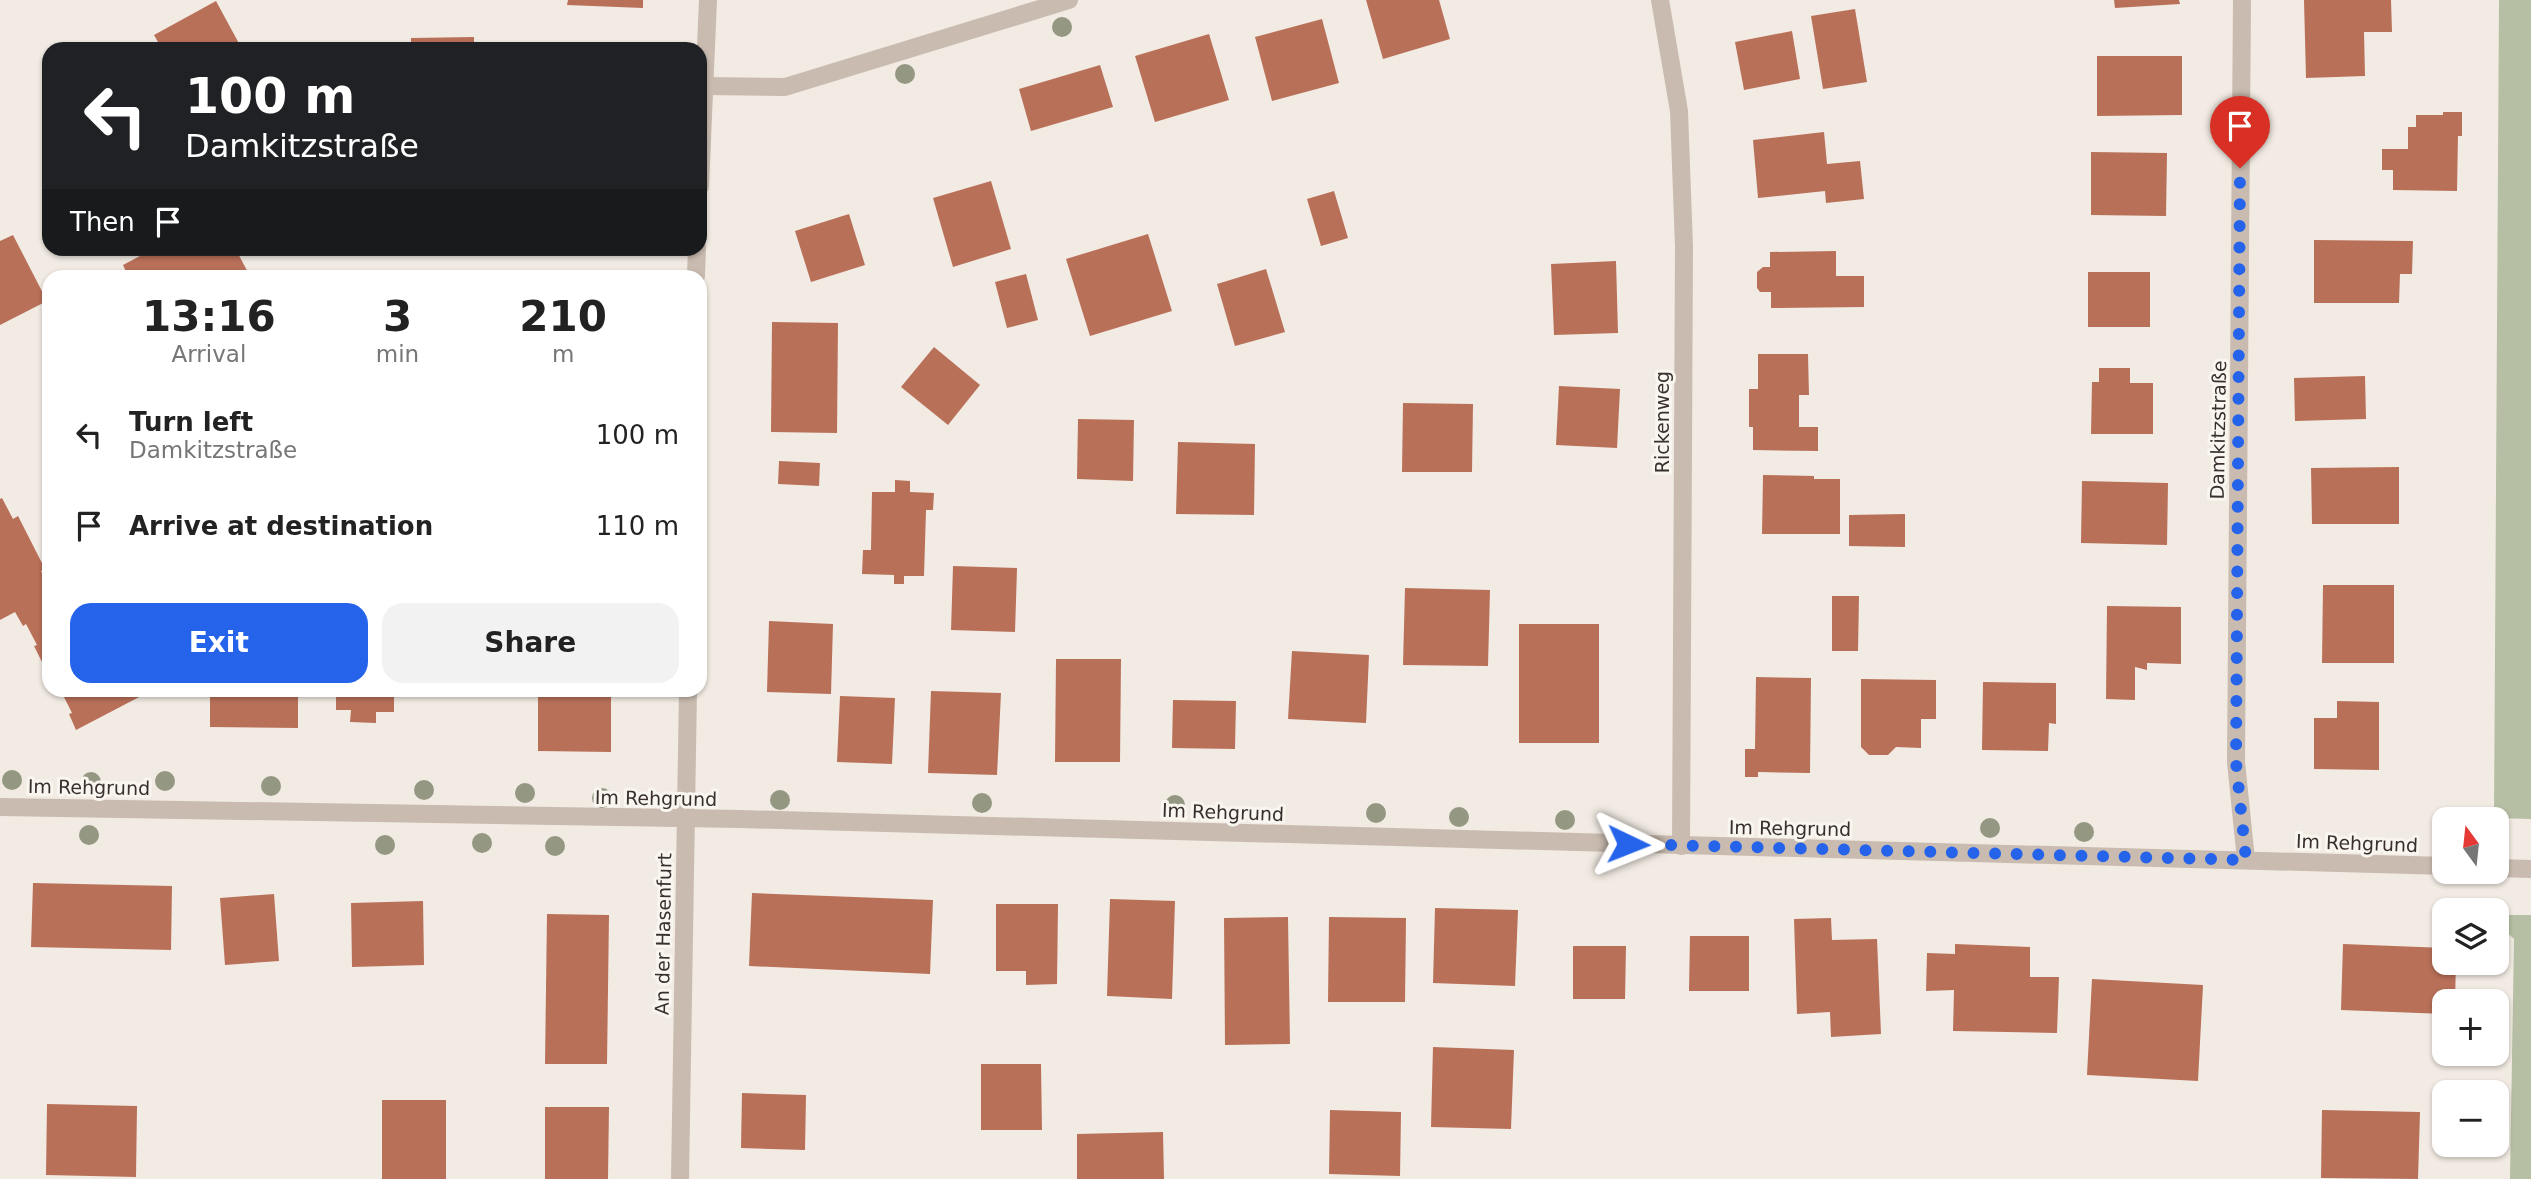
<!DOCTYPE html>
<html lang="en">
<head>
<meta charset="utf-8">
<style>
	body { margin:0; font-family:"DejaVu Sans",sans-serif; background:#f2f2f2; color:#222; height:100vh; display:flex; flex-direction:column; font-size:26px; white-space:nowrap }
	* { box-sizing:border-box; margin:0 }
	p { font-size:23px; color:#767676 }
	.icon { flex:none; width:38px; height:38px; fill:none; stroke:currentColor; stroke-width:2; stroke-linecap:round; stroke-linejoin:round }
	.map { position:relative; flex:1; overflow:hidden }
	.drawer { position:absolute; left:42px; top:270px; width:665px; height:427px; display:flex; flex-direction:column; background:#fff; border-radius:21px; box-shadow:0 2px 5px #0004 }
	.drawer>* { flex:none }
	.banner { position:absolute; left:42px; top:42px; width:665px; height:214px; border-radius:21px; box-shadow:0 2px 5px #0004; background:#202124; color:#fff; overflow:hidden }
	.needle { width:46px; rotate:345deg }
	.tools { position:absolute; left:2432px; top:807px; display:grid; gap:14px }
	.tools a { display:grid; place-items:center; width:77px; height:77px; border-radius:14px; background:#fff; box-shadow:0 2px 5px #0004; font-size:35px }
	.pin { position:absolute; display:grid; place-items:center; width:60px; height:60px; color:#fff; margin:-72px -30px; border-radius:50% 50% 50% 0; rotate:-45deg; box-shadow:0 0 7px #0007 }
	.pin .icon { rotate:45deg }
	.me { position:absolute; width:77px; margin:-38px; rotate:92deg; stroke-linejoin:round; filter:drop-shadow(0 0 5px #0008) }
	.turn { display:flex; align-items:center; gap:24px; height:147px; padding:0 28px; font-size:32px }
	.turn .icon { width:91px; height:91px; stroke-width:2.5 }
	.turn b { display:block; font-size:49px; line-height:60px }
	.then { display:flex; align-items:center; height:66px; padding:0 28px; background:#0003; gap:14px; font-size:26px }
	.eta { display:flex; justify-content:space-evenly; align-items:center; height:119px; text-align:center }
	.eta b { font-size:42px; font-weight:700; line-height:49px }
	.cta { display:flex; gap:14px; margin-top:auto; padding:14px 28px }
	.cta a { flex:1; height:80px; border-radius:21px; background:#2563eb; color:#fff; font-size:28px; font-weight:700; line-height:80px; text-align:center }
	.cta a+a { background:#f2f2f2; color:#222 }
	ul { padding:0; list-style:none }
	li { display:flex; align-items:center; gap:21px; height:91px; padding:0 28px }
	li div { flex:1 }
	li b { display:block; font-size:26px }
	li em { font-style:normal }
	.map>svg:first-child { display:block }
	.green { fill:#b6bfa4 }
	.building { fill:#b97059 }
	.lines { fill:none; stroke-linecap:round; stroke-linejoin:round }
	.street { stroke:#c9bbaf; stroke-width:18 }
	.tree { fill:#949882 }
	.route { stroke:#2563eb; stroke-width:12; stroke-dasharray:0 21.6 }
	.labels { text-anchor:middle; dominant-baseline:central; stroke-width:6; stroke-linejoin:round; paint-order:stroke }
	.street-label { font-size:19px; fill:#39302d; stroke:#f9f5ef }
</style>
</head>
<body>
<div class="map">
<svg width="2531" height="1179" viewBox="0 0 2531 1179">
	<rect width="100%" height="100%" fill="#f2ebe3"/>
	<!-- green -->
	<g class="green">
		<path d="M2499 0H2531V819L2494 818Z"/>
		<path d="M2497 915H2531V1179H2510L2514 939 2497 923Z"/>
	</g>
	<!-- building -->
	<g class="building">
		<path d="M568 0H643V8L567 5Z"/>
		<path d="M1366 0H1439L1450 39 1383 59Z"/>
		<path d="M2114 0H2179L2180 4 2115 8Z"/>
		<path d="M2304 0H2391L2392 32H2364L2365 76 2306 78Z"/>
		<path d="M216 1 242 49H162L154 35Z"/>
		<path d="M1855 9 1867 82 1823 89 1811 16Z"/>
		<path d="M1322 19 1339 83 1272 101 1255 37Z"/>
		<path d="M1792 31 1800 79 1744 90 1735 42Z"/>
		<path d="M1209 34 1229 100 1155 122 1135 56Z"/>
		<path d="M474 37V49H411V38Z"/>
		<path d="M560 42 626 43V49H560Z"/>
		<path d="M2097 56H2182V115L2097 116Z"/>
		<path d="M1100 65 1113 107 1031 131 1019 89Z"/>
		<path d="M2443 112H2462V136H2458L2457 191 2393 190V170H2382V149H2408V127H2416V115H2443Z"/>
		<path d="M1824 132 1827 164 1860 161 1864 199 1826 203 1825 191 1758 198 1753 140Z"/>
		<path d="M2091 152 2167 153 2166 216 2091 215Z"/>
		<path d="M991 181 1011 249 953 267 933 198Z"/>
		<path d="M1334 191 1348 238 1321 246 1307 199Z"/>
		<path d="M849 214 865 265 811 282 795 231Z"/>
		<path d="M1148 234 1172 311 1090 336 1066 259Z"/>
		<path d="M13 235 47 301 0 325V241Z"/>
		<path d="M2314 240 2413 241 2412 274H2400L2399 303H2314Z"/>
		<path d="M155 248H235L250 276H128L123 265Z"/>
		<path d="M1836 251V276H1864V307L1771 308V292H1760L1757 288V272L1763 267H1770V252Z"/>
		<path d="M1616 261 1618 333 1554 335 1551 264Z"/>
		<path d="M1266 269 1285 332 1235 346 1217 284Z"/>
		<rect x="2088" y="272" width="62" height="55"/>
		<path d="M1026 274 1038 320 1007 328 995 282Z"/>
		<path d="M772 322 838 323 837 433 771 432Z"/>
		<path d="M934 347 980 385 948 425 901 387Z"/>
		<path d="M1758 354H1808L1809 395H1799V427H1818V451L1753 450V427H1749V389H1758Z"/>
		<path d="M2099 368H2130V383H2153V434H2091L2092 382H2099Z"/>
		<path d="M2365 376 2366 419 2295 421 2294 378Z"/>
		<path d="M1559 386 1620 389 1617 448 1556 445Z"/>
		<path d="M1403 403 1473 404 1472 472H1402Z"/>
		<path d="M1078 419 1134 420 1133 481 1077 479Z"/>
		<path d="M1178 442 1255 444 1254 515 1176 514Z"/>
		<path d="M779 461 820 463 819 486 778 484Z"/>
		<path d="M2399 467V524H2312L2311 468Z"/>
		<path d="M1763 475 1814 476V479H1840V534H1762Z"/>
		<path d="M895 480 910 481V492L934 493 933 510H926L924 576H904V584H894V575L862 574 863 550H871L872 492H895Z"/>
		<path d="M2082 481 2168 483 2167 545 2081 543Z"/>
		<path d="M2 498 13 519 18 516 45 569 41 571 49 586V669L45 663 43 664 34 646 37 645 26 624 23 626 15 612 0 620V499Z"/>
		<path d="M1905 514V547L1849 546V515Z"/>
		<path d="M953 566 1017 568 1015 632 951 630Z"/>
		<path d="M2323 585H2394V663H2322Z"/>
		<path d="M1405 588 1490 590 1488 666 1403 665Z"/>
		<path d="M1832 596H1859L1858 651H1832Z"/>
		<path d="M2107 606 2181 607V664L2147 663V670L2135 667V700L2106 699Z"/>
		<path d="M769 621 833 624 831 694 767 692Z"/>
		<rect x="1519" y="624" width="80" height="119"/>
		<path d="M1292 651 1369 655 1366 723 1288 719Z"/>
		<path d="M1056 659H1121L1120 762H1055Z"/>
		<path d="M1756 677 1811 678 1810 773 1758 772V777H1745V749H1755Z"/>
		<path d="M1861 679 1936 680V719H1921V748L1896 747 1888 755H1869L1861 747Z"/>
		<path d="M1983 682 2056 683V724L2049 723 2048 751 1982 750Z"/>
		<path d="M55 690H141L143 695 76 730 69 714 72 713 62 693 58 694Z"/>
		<path d="M210 690H298V728L210 727Z"/>
		<path d="M336 690H394V712H376V723L350 722 351 710H336Z"/>
		<path d="M538 690H611V752L538 751Z"/>
		<path d="M931 691 1001 693 997 775 928 773Z"/>
		<path d="M840 696 895 698 892 764 837 762Z"/>
		<path d="M1173 700 1236 701 1235 749 1172 748Z"/>
		<path d="M2337 701 2379 702V770L2314 769V718H2337Z"/>
		<path d="M33 883 172 886 171 950 31 947Z"/>
		<path d="M752 893 933 900 930 974 749 966Z"/>
		<path d="M274 894 279 961 225 965 220 898Z"/>
		<path d="M1110 899 1175 901 1172 999 1107 996Z"/>
		<path d="M423 901 424 965 352 967 351 903Z"/>
		<path d="M996 904H1058L1057 984 1026 985V971H996Z"/>
		<path d="M1435 908 1518 910 1515 986 1433 983Z"/>
		<path d="M547 914 609 915 607 1064H545Z"/>
		<path d="M1288 917 1290 1044 1225 1045 1224 918Z"/>
		<path d="M1329 917 1406 918 1405 1002H1328Z"/>
		<path d="M1831 918 1832 940 1877 939 1881 1034 1831 1037 1830 1012 1797 1014 1794 919Z"/>
		<path d="M1690 936H1749V991H1689Z"/>
		<path d="M1955 944 2030 947V977H2059L2057 1033 1953 1031 1954 990 1926 991 1927 953 1955 954Z"/>
		<path d="M2343 944 2445 948V962H2456L2455 1001H2445V1014L2341 1010Z"/>
		<path d="M1573 946H1626L1625 999H1573Z"/>
		<path d="M2092 979 2203 985 2198 1081 2087 1075Z"/>
		<path d="M1433 1047 1514 1050 1511 1129 1431 1127Z"/>
		<path d="M981 1064H1041L1042 1130H981Z"/>
		<path d="M742 1093 806 1095 805 1150 741 1148Z"/>
		<rect x="382" y="1100" width="64" height="79"/>
		<path d="M47 1104 137 1106 136 1177 46 1175Z"/>
		<path d="M545 1107H609L608 1179H545Z"/>
		<path d="M1330 1110 1401 1112 1400 1176 1329 1174Z"/>
		<path d="M2322 1110 2420 1112 2418 1179 2321 1178Z"/>
		<path d="M1163 1132 1164 1179H1077V1134Z"/>
	</g>
	<g class="lines">
		<!-- street -->
		<g class="street">
			<path d="M1660 0 1679 111 1684 247 1681 846"/>
			<path d="M2242 0 2236 762 2246 860"/>
			<path d="M704 86 785 87 1069 0"/>
			<path d="M700 186 708 0"/>
			<path d="M696 276 697 248"/>
			<path d="M0 807 740 819 2445 866"/>
			<path d="M2497 868 2531 869"/>
			<path d="M680 1179 688 690"/>
		</g>
	</g>
	<!-- trees -->
	<g class="tree">
		<circle cx="1062" cy="27" r="10"/>
		<circle cx="905" cy="74" r="10"/>
		<circle cx="12" cy="780" r="10"/>
		<circle cx="165" cy="781" r="10"/>
		<circle cx="91" cy="782" r="10"/>
		<circle cx="271" cy="786" r="10"/>
		<circle cx="424" cy="790" r="10"/>
		<circle cx="525" cy="793" r="10"/>
		<circle cx="602" cy="798" r="10"/>
		<circle cx="780" cy="800" r="10"/>
		<circle cx="982" cy="803" r="10"/>
		<circle cx="1175" cy="805" r="10"/>
		<circle cx="1376" cy="813" r="10"/>
		<circle cx="1459" cy="817" r="10"/>
		<circle cx="1565" cy="820" r="10"/>
		<circle cx="1990" cy="828" r="10"/>
		<circle cx="2084" cy="832" r="10"/>
		<circle cx="89" cy="835" r="10"/>
		<circle cx="482" cy="843" r="10"/>
		<circle cx="385" cy="845" r="10"/>
		<circle cx="555" cy="846" r="10"/>
	</g>
	<g class="lines">
		<!-- route -->
		<path class="route" d="M1628 844 2246 860 2236 762 2240 168"/>
	</g>
	<g class="labels">
		<!-- street labels -->
		<g class="street-label">
			<text transform="translate(1662 422) rotate(-90)">Rickenweg</text>
			<text transform="translate(2218 430) rotate(-89)">Damkitzstraße</text>
			<text transform="translate(89 787) rotate(1)">Im Rehgrund</text>
			<text transform="translate(656 798) rotate(1)">Im Rehgrund</text>
			<text transform="translate(1223 812) rotate(2)">Im Rehgrund</text>
			<text transform="translate(1790 828) rotate(1)">Im Rehgrund</text>
			<text transform="translate(2357 843) rotate(2)">Im Rehgrund</text>
			<text transform="translate(663 934) rotate(-89)">An der Hasenfurt</text>
		</g>
	</g>
</svg>
<div class="tools">
<a><svg class="needle" viewBox="-14 -14 28 28"><path d="M0-13l5 13h-10z" fill="#e53935"/><path d="M0 13l5-13h-10z" fill="#767676"/></svg></a>
<a><svg class="icon" aria-label="layers" viewBox="0 0 24 24"><path d="M12 4l9 5-9 5-9-5zM3 14l9 5 9-5"/></svg></a>
<a>+</a>
<a>−</a>
</div>
<div class="pin" style="left:2240px;top:168px;background:#d93025"><svg class="icon" aria-label="arrive" viewBox="0 0 24 24"><path d="M6 21V4h12l-3 4 3 4H6"/></svg></div>
<svg class="me" style="left:1628px;top:844px" viewBox="-20 -20 40 40"><path d="M0-17L14 15 0 8-14 15z" fill="#2563eb" stroke="#fff" stroke-width="4"/></svg>
<div class="banner">
<div class="turn"><svg class="icon" aria-label="left" viewBox="0 0 24 24"><path d="M17 20v-9H6M10 6l-5 5 5 5"/></svg><div><b>100 m</b>Damkitzstraße</div></div>
<div class="then">Then<svg class="icon" aria-label="arrive" viewBox="0 0 24 24"><path d="M6 21V4h12l-3 4 3 4H6"/></svg></div>
</div>
<section class="drawer">
<div class="eta">
<div><b>13:16</b><p>Arrival</p></div>
<div><b>3</b><p>min</p></div>
<div><b>210</b><p>m</p></div>
</div>
<ul>
<li><svg class="icon" aria-label="left" viewBox="0 0 24 24"><path d="M17 20v-9H6M10 6l-5 5 5 5"/></svg><div><b>Turn left</b><p>Damkitzstraße</p></div><em>100 m</em></li>
<li><svg class="icon" aria-label="arrive" viewBox="0 0 24 24"><path d="M6 21V4h12l-3 4 3 4H6"/></svg><div><b>Arrive at destination</b></div><em>110 m</em></li>
</ul>
<div class="cta"><a>Exit</a><a>Share</a></div>
</section>
</div>
</body>
</html>
